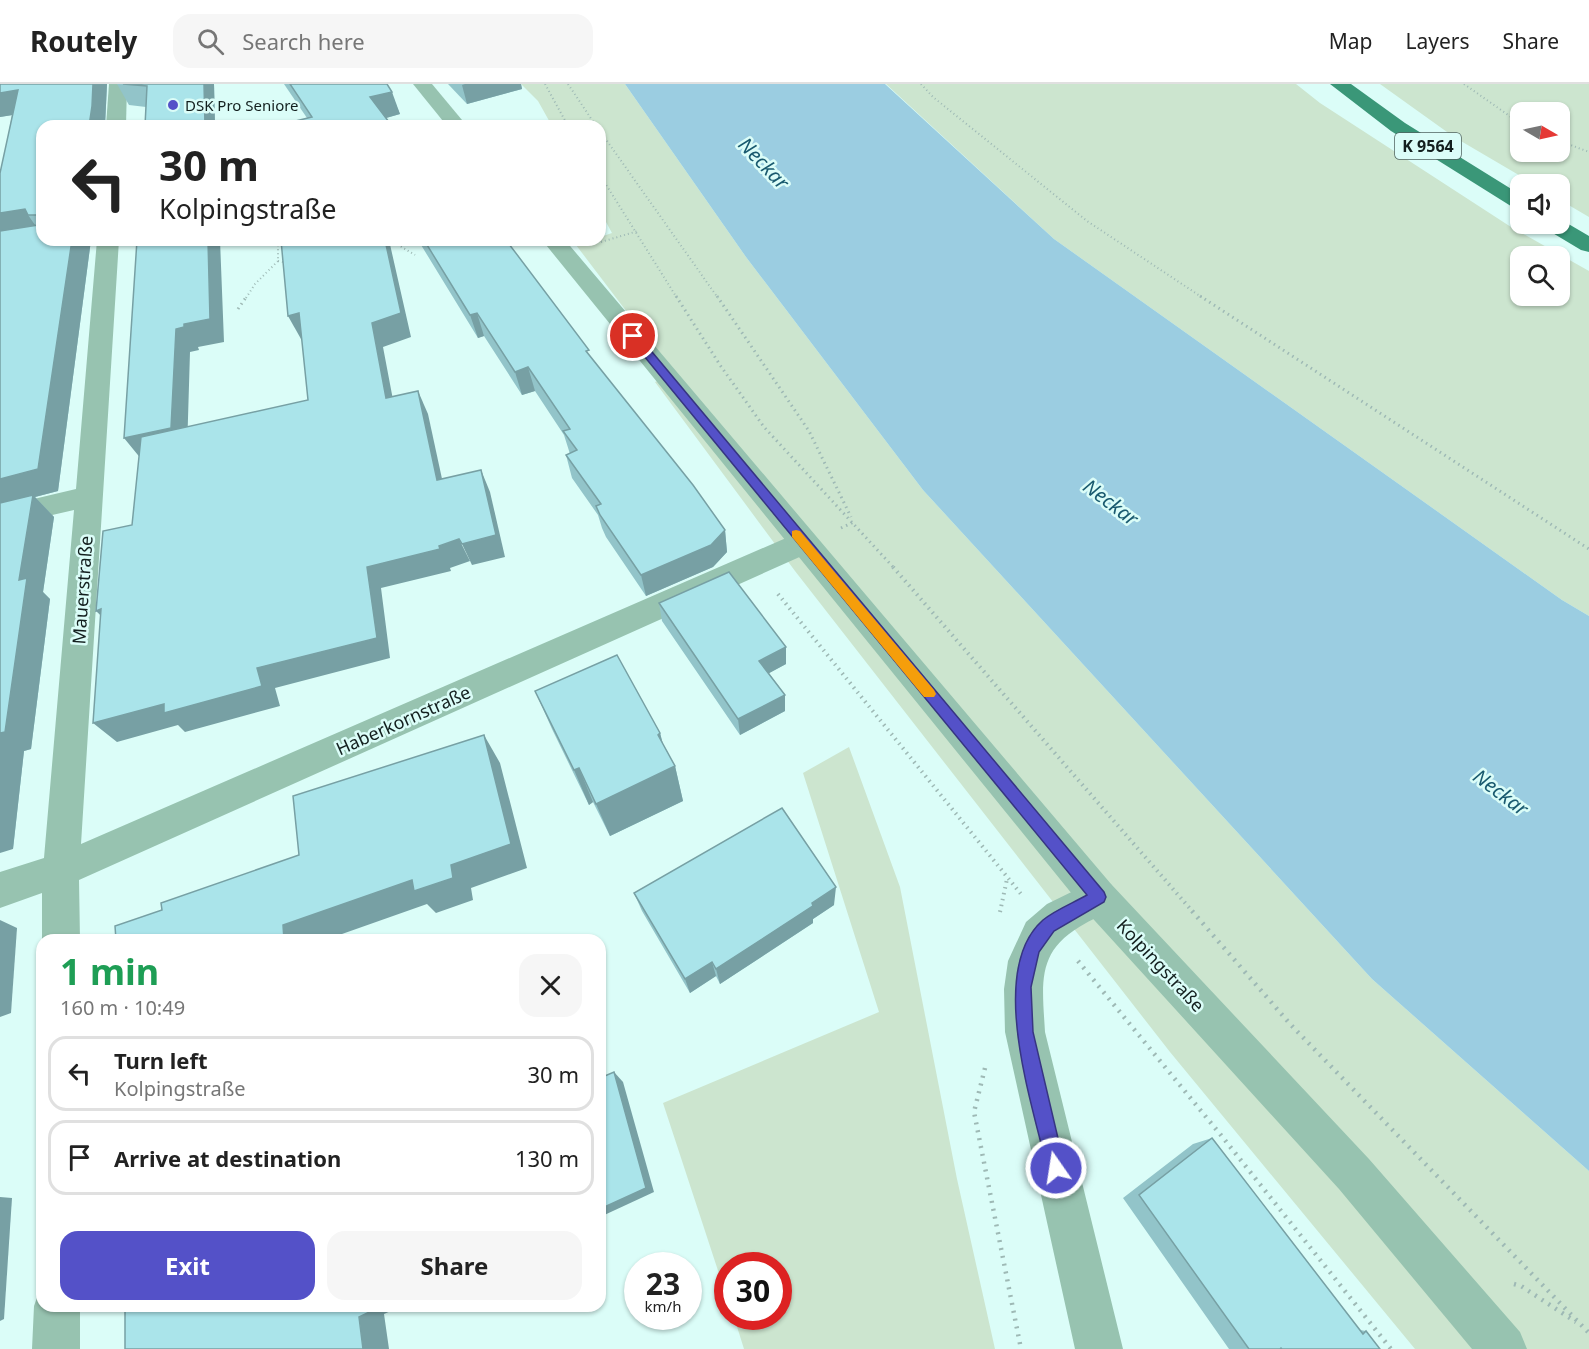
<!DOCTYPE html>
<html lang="en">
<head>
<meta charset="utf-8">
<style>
	body { margin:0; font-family:"Noto Sans",sans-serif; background:#f6f6f6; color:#222; height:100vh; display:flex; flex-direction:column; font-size:22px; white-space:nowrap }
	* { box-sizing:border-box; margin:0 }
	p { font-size:20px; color:#767676 }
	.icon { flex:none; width:33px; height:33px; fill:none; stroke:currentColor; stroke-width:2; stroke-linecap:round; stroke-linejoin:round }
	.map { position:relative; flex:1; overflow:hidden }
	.drawer { position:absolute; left:36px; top:850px; width:570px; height:378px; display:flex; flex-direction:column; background:#fff; border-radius:18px; box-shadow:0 2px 4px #0004 }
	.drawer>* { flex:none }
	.hud { position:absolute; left:36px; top:36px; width:570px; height:126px; border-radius:18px; box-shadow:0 2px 4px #0004; background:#fff; color:#222; overflow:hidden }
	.needle { width:39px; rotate:99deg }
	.buttons { position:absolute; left:1510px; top:18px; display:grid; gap:12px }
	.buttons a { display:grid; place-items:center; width:60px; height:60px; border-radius:12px; background:#fff; box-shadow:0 2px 4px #0004; font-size:30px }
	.speed { position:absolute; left:624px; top:1168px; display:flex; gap:12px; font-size:30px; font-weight:700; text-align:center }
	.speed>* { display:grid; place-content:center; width:78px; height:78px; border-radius:50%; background:#fff; box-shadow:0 2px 4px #0004; line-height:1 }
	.speed small { font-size:15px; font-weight:400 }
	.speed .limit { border:9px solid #d22; background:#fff; color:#111 }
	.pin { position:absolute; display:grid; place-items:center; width:51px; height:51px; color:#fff; margin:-26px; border:3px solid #fff; border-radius:50%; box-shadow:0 2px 6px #0007 }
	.me { position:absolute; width:66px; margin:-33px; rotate:347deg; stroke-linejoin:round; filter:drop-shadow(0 0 4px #0008) }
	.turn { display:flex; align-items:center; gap:21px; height:126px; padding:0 24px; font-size:27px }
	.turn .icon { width:78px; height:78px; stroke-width:2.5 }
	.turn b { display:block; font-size:42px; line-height:51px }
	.round { display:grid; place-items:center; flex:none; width:63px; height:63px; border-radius:18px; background:#f6f6f6 }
	.headline { display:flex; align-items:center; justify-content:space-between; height:102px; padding:0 24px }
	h1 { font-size:36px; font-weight:700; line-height:45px; color:#1e9e55 }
	.button { display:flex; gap:12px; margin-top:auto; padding:12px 24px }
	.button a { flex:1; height:69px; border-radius:18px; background:#5451c8; color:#fff; font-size:24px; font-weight:700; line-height:69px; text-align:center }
	.button a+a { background:#f6f6f6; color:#222 }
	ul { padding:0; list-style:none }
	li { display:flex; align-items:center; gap:18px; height:75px; margin:0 12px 9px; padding:0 12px; border:3px solid #e0e0e0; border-radius:18px }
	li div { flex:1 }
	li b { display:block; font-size:22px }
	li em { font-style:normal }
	header { display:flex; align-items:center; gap:36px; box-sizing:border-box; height:84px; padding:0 30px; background:#fff; border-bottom:2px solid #e0e0e0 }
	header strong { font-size:28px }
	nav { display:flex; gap:33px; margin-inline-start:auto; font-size:21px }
	.search { width:420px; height:54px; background:#f6f6f6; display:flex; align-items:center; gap:15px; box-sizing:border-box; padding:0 21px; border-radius:18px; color:#767676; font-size:22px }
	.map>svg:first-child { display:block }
	.green { fill:#cce5cf; fill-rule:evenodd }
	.water { fill:#9bcde1 }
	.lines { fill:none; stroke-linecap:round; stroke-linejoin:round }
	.path-far3 { stroke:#9eb9b5; stroke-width:2; stroke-dasharray:1 3; stroke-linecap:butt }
	.path-far2 { stroke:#9eb9b5; stroke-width:3; stroke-dasharray:1.5 4; stroke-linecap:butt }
	.path-far1 { stroke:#9eb9b5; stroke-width:4; stroke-dasharray:1.5 4.5; stroke-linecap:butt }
	.path { stroke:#9eb9b5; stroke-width:4.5; stroke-dasharray:2 6; stroke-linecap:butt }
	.minor { fill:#97c3b0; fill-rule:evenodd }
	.tertiary { fill:#97c3b0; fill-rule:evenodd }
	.primary { fill:#3a9778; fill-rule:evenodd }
	.wall { fill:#92c4c9 }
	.shaded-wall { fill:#77a0a4 }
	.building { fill:#aae4ea; stroke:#77a0a4; stroke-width:1.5 }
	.route { fill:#5451c8; stroke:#373582; stroke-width:1.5 }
	.slow { fill:#f59e0b }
	.poi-dot { fill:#5451c8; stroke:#dbfdf8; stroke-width:2 }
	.labels { text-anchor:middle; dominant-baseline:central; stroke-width:5; stroke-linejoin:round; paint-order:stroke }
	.far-poi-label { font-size:15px; fill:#131f1e; stroke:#dbfdf8; text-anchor:start }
	.shield { fill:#dbfdf8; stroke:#4f625f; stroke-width:1.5 }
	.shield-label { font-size:16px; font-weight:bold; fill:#131f1e }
	.street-label { font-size:18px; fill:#131f1e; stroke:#dbfdf8 }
	.water-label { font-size:20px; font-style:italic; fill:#195a6f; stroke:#dbfdf8 }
</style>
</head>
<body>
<header>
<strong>Routely</strong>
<div class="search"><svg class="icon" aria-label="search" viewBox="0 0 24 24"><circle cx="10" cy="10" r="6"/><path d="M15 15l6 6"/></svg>Search here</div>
<nav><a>Map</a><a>Layers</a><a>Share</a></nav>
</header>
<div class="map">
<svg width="1589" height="1265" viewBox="0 0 1589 1265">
	<rect width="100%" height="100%" fill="#dbfdf8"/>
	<!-- green -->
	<g class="green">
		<path d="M521 0H625L746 173 923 406 1372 895 1589 1087V1265H1415L1170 968 795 487 655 298 674 290 576 161 590 156H600V153L612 149 600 127V42H552L538 17Z"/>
		<path d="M886 0H1296L1320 19 1511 143 1589 187V532L1562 516 1054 155ZM1521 172H1560V212H1521Z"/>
		<path d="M1380 0H1589V133L1560 116V100H1534L1454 53ZM1521 28H1560V68H1521Z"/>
		<path d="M849 663 900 803 957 1095 995 1265H744L734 1233H778V1182H728L727 1214 663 1019 879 928 803 689Z"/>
	</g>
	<!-- water -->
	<path class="water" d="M625 0H885L1054 155 1562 516 1589 532V1087L1372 895 923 406 746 173Z"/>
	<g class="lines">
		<!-- path-far3 -->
		<g class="path-far3">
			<path d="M545 0 568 42"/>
			<path d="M568 0 596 42"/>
			<path d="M921 0 933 13 1087 137 1203 214"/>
			<path d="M1464 0 1521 40"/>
			<path d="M600 47 718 214"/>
			<path d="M1560 57 1589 68"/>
			<path d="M600 91 677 214"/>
			<path d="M601 158 638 147"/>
			<path d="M386 161 395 159 415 171"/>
			<path d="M278 177 287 179"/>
			<path d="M246 214 255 200 278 177V156"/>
		</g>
		<!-- path-far2 -->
		<g class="path-far2">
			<path d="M676 212 720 281 764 343 894 484"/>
			<path d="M717 212 809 347 851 433"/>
			<path d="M1200 212 1589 465"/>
			<path d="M238 225 247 212"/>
			<path d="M841 444 854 438"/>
		</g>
		<!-- path-far1 -->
		<g class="path-far1">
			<path d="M893 483 1193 828"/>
			<path d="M778 510 1021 810"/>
			<path d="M1000 828 1007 795"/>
		</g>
		<!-- path -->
		<g class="path">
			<path d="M1192 827 1291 941 1589 1249"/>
			<path d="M1078 877 1220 1050 1391 1265"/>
			<path d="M985 984 974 1028 1021 1265"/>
			<path d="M1514 1200 1521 1202 1576 1238"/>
		</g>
		<!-- minor -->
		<g class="minor">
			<path d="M109 0H127L126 42H106Z"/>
			<path d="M97 156H119L81 760 793 451 803 448 813 451 817 459 813 467 79 796 80 856H42V809L0 824V788L44 774 74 426 0 443V423L76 405Z"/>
			<path d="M1098 795 1111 800 1117 813C1109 830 1101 831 1086 839 1036 866 1042 897 1045 948L1123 1265H1075L1005 948 1004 905 1008 877 1026 838 1047 820Z"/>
			<path d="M40 1205 42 1222H80V1265H32L34 1222Z"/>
		</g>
		<!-- tertiary -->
		<g class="tertiary">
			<path d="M413 0H432L467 42H447Z"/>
			<path d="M542 156H565L1111 800 1369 1075 1520 1248 1527 1265H1472L1339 1105 1085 826Z"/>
		</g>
		<!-- primary -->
		<g class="primary">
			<path d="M1330 0H1351L1405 39 1521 111V126L1514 124 1391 47Z"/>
			<path d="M1560 135 1589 152V168L1581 166 1546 145 1543 140H1560Z"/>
		</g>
	</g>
	<!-- wall -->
	<g class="wall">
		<path d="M0 0H107L105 42H42V156H91L58 407 35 413 54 433 43 508 50 515 31 665 24 667 13 765 1 89 12 31 0 33Z"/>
		<path d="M117 0H214L215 42H145L146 23 129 21Z"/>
		<path d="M284 0H387L400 30 386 34H307Z"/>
		<path d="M448 0H521L522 5 467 20Z"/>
		<path d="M418 156H506L591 274 725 446 727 468 713 483 646 512 606 453 602 444 598 431 572 394 566 371 570 370 564 351 535 307 522 311 484 252 478 254Z"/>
		<path d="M659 519 786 563V580L769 589 785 611V627L740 651 662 537Z"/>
		<path d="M535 607 660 649 663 660 675 682 683 717 610 752 593 718 589 721 552 645Z"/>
		<path d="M634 809 834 821 813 835V839L720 900 716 892 690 909 642 827Z"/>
		<path d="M1212 1054 1360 1246 1366 1247 1380 1265H1229L1123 1114 1193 1060Z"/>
	</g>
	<!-- shaded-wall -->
	<g class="shaded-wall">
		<path d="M93 0H107L105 42H89Z"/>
		<path d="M204 0H214L215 42H205Z"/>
		<path d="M465 0H521L522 5 467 20 462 1Z"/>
		<path d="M18 6 32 28 0 33V9Z"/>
		<path d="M392 8 400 30 379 36 370 13Z"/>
		<path d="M25 125 28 131 40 148 0 155V129Z"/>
		<path d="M72 156H91L58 407 35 413 54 433 43 508 50 515 31 665 24 667 13 765 0 769V649L19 496 0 422V395Z"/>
		<path d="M208 156H220L224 258 198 263 199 266 190 268 187 367 142 376 124 354 176 245Z"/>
		<path d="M385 156H389L411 253 383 263 397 337 386 314 372 239Z"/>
		<path d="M299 229 311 253 301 255 288 232Z"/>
		<path d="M477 229 484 252 478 254 470 231Z"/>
		<path d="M528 283 535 307 522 311 515 288Z"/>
		<path d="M418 307 428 330 447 418 437 396Z"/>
		<path d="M481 386 490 408 505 473 472 481 462 460Z"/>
		<path d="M725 446 727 468 713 483 646 512 641 491Z"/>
		<path d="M459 455 470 477 450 484 451 487 381 504 390 574 275 604 280 622 185 648 178 641 117 658 93 639 367 483 439 462Z"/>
		<path d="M101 525 118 548 96 527Z"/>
		<path d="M786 563V580L760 594 759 577Z"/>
		<path d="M785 611V627L740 651 738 635Z"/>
		<path d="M660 649 669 685 675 682 683 717 610 752 596 720Z"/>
		<path d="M484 651 500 679 527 784 471 804 473 816 436 829 427 820 325 856H284L283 841 451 781Z"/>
		<path d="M579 684 593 718 589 721 574 686Z"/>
		<path d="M836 803 834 821 813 835V839L720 900 716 885 812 819Z"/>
		<path d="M0 836 17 844 11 929 0 933Z"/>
		<path d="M712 878 716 892 690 909 685 895Z"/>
		<path d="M614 988 623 998 654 1108 600 1133V1125Z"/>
		<path d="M0 1113 12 1114 4 1235 0 1237Z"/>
		<path d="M382 1222H402L384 1230 389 1265H363L359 1233Z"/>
	</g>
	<!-- building -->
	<g class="building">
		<path d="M0 0H93L92 22 89 42H42V133L41 131H28L25 125 0 129V89L18 6 0 9Z"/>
		<path d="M123 0H204L205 42H145L147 2Z"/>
		<path d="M290 0H387L392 8 370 13 392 42H275L312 33Z"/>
		<path d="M42 136V156H72L38 385 0 395V147L38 141Z"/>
		<path d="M137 156H208L210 235 184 240V243L176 245 171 344 124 354Z"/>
		<path d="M281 156H385L401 229 372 239 386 314 418 307 437 396 481 386 496 451 462 460 459 455 439 462 440 465 367 483 377 554 257 584 262 602 164 629V620L93 639 101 525 96 527 103 447 132 441 141 353 308 316 299 229 288 232Z"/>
		<path d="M424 156H506L589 266 586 267 693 401 725 446 711 461 641 491 600 431 596 422 601 420 566 371 577 366 563 347 570 345 528 283 515 288 477 229 470 231Z"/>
		<path d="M33 411 19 496 27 494 5 648 0 649V419Z"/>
		<path d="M729 488 786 563 759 577 785 611 738 635 659 519Z"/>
		<path d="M617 571 660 649 658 651 675 682 596 720 579 684 574 686 535 607Z"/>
		<path d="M484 651 511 760 451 781 453 794 414 807 412 796 283 841 284 856H116L115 842 162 826 161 819 299 771 293 712Z"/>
		<path d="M782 724 836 803 812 819 813 822 716 885 712 878 685 895 634 809Z"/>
		<path d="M614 988 646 1104 600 1125V994Z"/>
		<path d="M1212 1054 1363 1250 1366 1247 1380 1265H1282L1281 1264 1280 1265H1249L1139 1111Z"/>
		<path d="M136 1222H382L359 1233 363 1265H125V1227Z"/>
	</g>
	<!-- route -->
	<path class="route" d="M633 249 637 250 1104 808 1106 813 1104 818 1054 847 1039 868 1031 903 1033 948 1065 1084 1063 1090 1056 1093 1050 1090 1047 1084C1033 1021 986 886 1043 836 1055 826 1073 819 1087 811L630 255V250Z"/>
	<!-- slow -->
	<path class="slow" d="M796 446 800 447 934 606 936 610 934 613H924L792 453V447Z"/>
	<!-- markers -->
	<circle class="poi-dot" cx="173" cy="21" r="6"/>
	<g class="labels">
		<!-- far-poi labels -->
		<g class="far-poi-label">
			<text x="185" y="21">DSK Pro Seniore</text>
		</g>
		<!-- shield labels -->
		<rect class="shield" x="1395" y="49" width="66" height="26" rx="4.5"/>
		<g class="shield-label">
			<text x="1428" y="62">K 9564</text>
		</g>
		<!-- street labels -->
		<g class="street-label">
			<text transform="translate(82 506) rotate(-86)">Mauerstraße</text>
			<text transform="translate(403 636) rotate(-24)">Haberkornstraße</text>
			<text transform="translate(1161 881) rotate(47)">Kolpingstraße</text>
		</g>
		<!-- water labels -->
		<g class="water-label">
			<text transform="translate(764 79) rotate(46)">Neckar</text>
			<text transform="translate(1111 418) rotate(37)">Neckar</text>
			<text transform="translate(1501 708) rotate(37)">Neckar</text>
		</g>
	</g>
</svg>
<div class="buttons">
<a><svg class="needle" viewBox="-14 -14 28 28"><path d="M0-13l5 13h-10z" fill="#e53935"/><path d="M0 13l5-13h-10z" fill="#767676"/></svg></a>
<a><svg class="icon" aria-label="sound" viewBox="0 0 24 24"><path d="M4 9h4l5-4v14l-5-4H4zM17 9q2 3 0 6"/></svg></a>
<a><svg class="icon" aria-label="search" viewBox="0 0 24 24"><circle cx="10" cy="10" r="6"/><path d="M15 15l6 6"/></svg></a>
</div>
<div class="speed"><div>23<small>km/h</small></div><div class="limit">30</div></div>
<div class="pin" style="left:633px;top:252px;background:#d93025"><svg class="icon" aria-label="arrive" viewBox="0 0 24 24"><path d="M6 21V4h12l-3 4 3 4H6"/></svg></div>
<svg class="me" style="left:1056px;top:1084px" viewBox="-20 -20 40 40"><circle r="17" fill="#5451c8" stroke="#fff" stroke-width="3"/><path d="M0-11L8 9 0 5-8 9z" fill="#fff"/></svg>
<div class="hud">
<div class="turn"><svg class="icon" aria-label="left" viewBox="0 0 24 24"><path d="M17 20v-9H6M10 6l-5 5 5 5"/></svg><div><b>30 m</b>Kolpingstraße</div></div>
</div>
<section class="drawer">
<div class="headline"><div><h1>1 min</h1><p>160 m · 10:49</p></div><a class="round"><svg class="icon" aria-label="close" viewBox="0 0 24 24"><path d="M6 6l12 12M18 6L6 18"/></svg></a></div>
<ul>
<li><svg class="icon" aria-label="left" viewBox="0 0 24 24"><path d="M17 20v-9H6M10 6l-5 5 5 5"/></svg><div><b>Turn left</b><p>Kolpingstraße</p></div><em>30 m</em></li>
<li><svg class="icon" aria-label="arrive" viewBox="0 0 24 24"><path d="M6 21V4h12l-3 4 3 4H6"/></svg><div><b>Arrive at destination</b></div><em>130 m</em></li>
</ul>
<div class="button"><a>Exit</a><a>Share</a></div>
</section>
</div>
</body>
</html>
